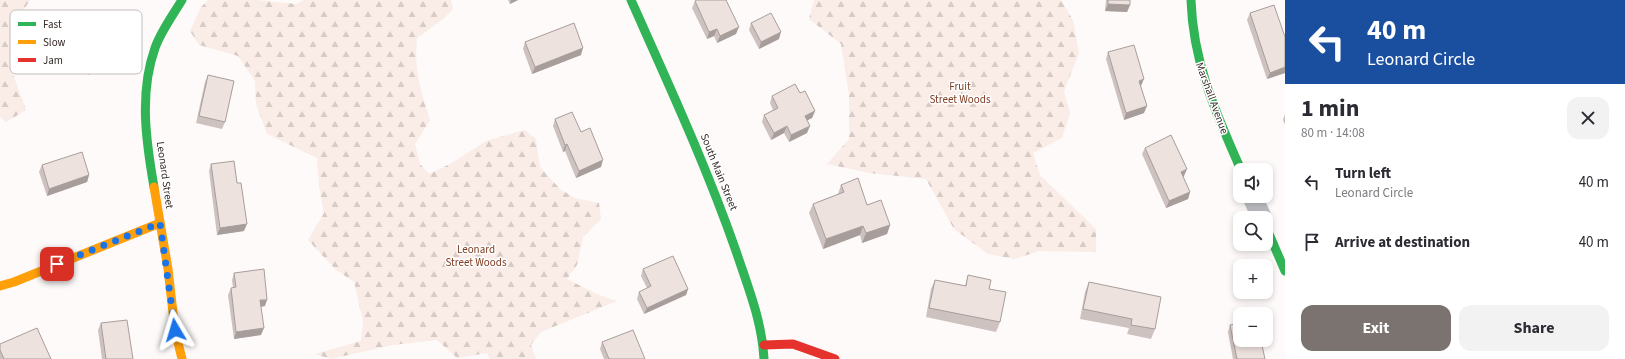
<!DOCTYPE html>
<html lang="en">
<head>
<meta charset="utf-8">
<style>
	body { margin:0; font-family:"Source Sans 3",sans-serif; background:#f2f2f3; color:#2b2b33; height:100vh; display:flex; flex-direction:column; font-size:15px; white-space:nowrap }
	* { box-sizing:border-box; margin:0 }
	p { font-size:13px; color:#7c7c81 }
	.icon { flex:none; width:22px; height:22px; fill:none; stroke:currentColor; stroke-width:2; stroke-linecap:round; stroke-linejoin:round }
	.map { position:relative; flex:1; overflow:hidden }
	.sheet { display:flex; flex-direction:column; background:#fff; width:340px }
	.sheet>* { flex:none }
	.top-card { background:#1a4fa0; color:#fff; overflow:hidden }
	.fabs { position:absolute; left:1233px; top:163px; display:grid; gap:8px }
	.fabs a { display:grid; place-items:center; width:40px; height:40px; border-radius:8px; background:#fff; box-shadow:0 2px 6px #0003; font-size:20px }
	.pin { position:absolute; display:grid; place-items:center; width:34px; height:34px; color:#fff; margin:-17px; border-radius:8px; box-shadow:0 2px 6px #0006 }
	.me { position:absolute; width:44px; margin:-22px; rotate:353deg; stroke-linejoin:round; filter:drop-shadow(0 0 3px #0008) }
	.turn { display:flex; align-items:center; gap:14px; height:84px; padding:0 16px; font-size:18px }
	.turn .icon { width:52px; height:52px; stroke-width:2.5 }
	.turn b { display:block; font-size:28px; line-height:34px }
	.round { display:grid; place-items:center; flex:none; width:42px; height:42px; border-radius:12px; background:#f2f2f3 }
	.head { display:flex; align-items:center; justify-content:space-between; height:68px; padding:0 16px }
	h1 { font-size:24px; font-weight:700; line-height:30px }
	.primary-button { display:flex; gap:8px; margin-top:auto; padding:8px 16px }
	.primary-button a { flex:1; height:46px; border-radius:12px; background:#7b7370; color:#fff; font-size:16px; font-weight:700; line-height:46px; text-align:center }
	.primary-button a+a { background:#f2f2f3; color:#2b2b33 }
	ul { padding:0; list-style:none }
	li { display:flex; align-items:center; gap:12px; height:60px; padding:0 16px }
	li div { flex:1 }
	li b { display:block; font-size:15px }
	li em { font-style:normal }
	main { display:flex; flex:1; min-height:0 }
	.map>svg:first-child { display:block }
	.forest { fill:url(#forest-firs) }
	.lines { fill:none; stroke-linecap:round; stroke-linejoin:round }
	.street { stroke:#bdbec1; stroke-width:20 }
	.fast { stroke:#30b455; stroke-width:9 }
	.slow { stroke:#ff9f0a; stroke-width:9 }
	.jam { stroke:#e5322d; stroke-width:9 }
	.wall { fill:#cdc2bf }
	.shaded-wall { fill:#a79e9b }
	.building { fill:#eee2de; stroke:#a79e9b }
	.route { stroke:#1a73e8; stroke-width:7; stroke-dasharray:0 12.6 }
	.labels { text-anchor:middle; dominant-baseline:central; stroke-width:3; stroke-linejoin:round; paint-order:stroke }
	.park-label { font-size:11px; fill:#7e3b21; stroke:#fff }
	.street-label { font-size:11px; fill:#352b27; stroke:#fff }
	.key { fill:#fff; stroke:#c2bfbe; stroke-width:1 }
	.key-label { font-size:11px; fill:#352b27 }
</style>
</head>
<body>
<main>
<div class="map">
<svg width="1285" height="359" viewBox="0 0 1285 359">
	<defs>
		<pattern id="forest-firs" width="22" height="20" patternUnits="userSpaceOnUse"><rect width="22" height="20" fill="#faece7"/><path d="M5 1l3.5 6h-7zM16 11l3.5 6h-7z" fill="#d7cbc6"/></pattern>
	</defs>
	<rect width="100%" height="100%" fill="#fdfaf9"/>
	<!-- forest -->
	<g class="forest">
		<path d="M0 0H30L20 16 9 63 26 110 6 122 0 117Z"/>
		<path d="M208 0H257L296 4 304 0H451L453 9 442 20 417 38C414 70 420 90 430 120L415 144 420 164 429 174 452 163 486 141 525 130 536 139 540 167 560 189 575 198 599 203 601 219 583 237 577 265 567 279 599 295 617 301 541 332 531 345 536 359H490L487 353 457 358 437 340 393 345 331 359 315 354 361 341 363 321 354 282 335 269 308 240 324 213 319 186 317 158 267 134 256 104 255 81 238 56 199 45 190 31 201 7Z"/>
		<path d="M814 0H1061L1073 20 1079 53 1064 91 1070 113 1062 138 1033 153 1040 175 1096 229V252L1040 251 1014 259 988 254 954 229 926 179 869 173 827 164 849 139V95L841 44 809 19Z"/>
	</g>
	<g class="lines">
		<!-- street -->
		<path class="street" d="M1252 196 1262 218"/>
		<!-- fast -->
		<g class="fast">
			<path d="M631 0C668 83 706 165 736 251 748 287 762 321 764 359"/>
			<path d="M1191 0C1193 63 1216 113 1241 170"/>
			<path d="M154 187C146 141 139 93 155 48 161 31 173 15 182 0"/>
			<path d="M1266 227 1285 271"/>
		</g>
		<!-- slow -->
		<g class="slow">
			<path d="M154 187 168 269 175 330 182 359"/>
			<path d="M0 286 14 282 160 223"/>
		</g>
		<!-- jam -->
		<path class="jam" d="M764 345 793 344 835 359"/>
	</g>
	<!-- wall -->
	<g class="wall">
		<path d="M508 0H518L510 4Z"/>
		<path d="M1106 0H1130V5L1127 12 1105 11Z"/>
		<path d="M695 1 736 34 717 43 714 36 707 39 692 8Z"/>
		<path d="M1250 13 1285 37V73L1267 79 1247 20Z"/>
		<path d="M751 23 779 39 759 49 749 30Z"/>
		<path d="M64 29 93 68 90 75 65 69 68 57 57 54 61 36Z"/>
		<path d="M525 42 581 55 532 74 523 49Z"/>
		<path d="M1108 52 1141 86 1144 113 1124 120 1106 59Z"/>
		<path d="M208 75 225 122 222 129 196 123 205 82Z"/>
		<path d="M800 93 815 111 812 118 807 120V133L789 142 784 133 771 140 762 122 764 115 773 110 770 103 772 96Z"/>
		<path d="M1285 114V125L1283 120Z"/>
		<path d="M555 119 581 132 601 167 576 178 565 151 563 152 553 126Z"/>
		<path d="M1145 148 1184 176 1183 177 1190 192 1188 199 1166 208 1142 154Z"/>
		<path d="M211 164 237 183 244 231 217 235 209 171Z"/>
		<path d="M42 165 89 175 87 182 47 196 39 172Z"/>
		<path d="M841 185 867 205 890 225 887 234 862 243 860 235 823 249 809 213 813 204 838 194Z"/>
		<path d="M643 269 688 289 686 295 644 314 637 299 639 292 647 288 641 276Z"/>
		<path d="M234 273 265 306 261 307V335L234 339 228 295 231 288H233L232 280Z"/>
		<path d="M968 275 989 289 1000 322 996 332 926 317 931 289 935 280 965 286Z"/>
		<path d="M1089 282 1155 329 1151 339 1127 334 1129 328 1080 319 1085 292Z"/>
		<path d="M101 323 133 359H102L98 330Z"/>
		<path d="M1230 325 1257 342 1265 359H1233L1228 332Z"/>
		<path d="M602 342 645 359H604L600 349Z"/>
		<path d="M0 344 51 359H0Z"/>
	</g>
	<!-- shaded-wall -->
	<g class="shaded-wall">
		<path d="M511 0H518L510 4Z"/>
		<path d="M1108 4 1130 5 1127 12 1105 11Z"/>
		<path d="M739 27 736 34 717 43 720 36Z"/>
		<path d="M717 29 714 36 707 39 709 32Z"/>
		<path d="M781 32 779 39 759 49 761 42Z"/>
		<path d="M583 48 581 55 532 74 535 67Z"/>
		<path d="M1285 67V73L1267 79 1270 73Z"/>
		<path d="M1144 79 1141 86 1137 88 1139 81Z"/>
		<path d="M1147 106 1144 113 1124 120 1126 113Z"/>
		<path d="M815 111 812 118 802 123 805 116Z"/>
		<path d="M787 126 784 133 771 140 774 133Z"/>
		<path d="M810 126 807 133 789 142 791 135Z"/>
		<path d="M567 144 565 151 563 152 565 145Z"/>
		<path d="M603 160 601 167 576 178 579 171Z"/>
		<path d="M1187 169 1184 176 1178 179 1181 172Z"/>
		<path d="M89 175 87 182 47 196 49 189Z"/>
		<path d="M1190 192 1188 199 1166 208 1169 201Z"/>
		<path d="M247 224 244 231 217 235 220 228Z"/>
		<path d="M890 225 887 234 862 243 866 233Z"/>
		<path d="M863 226 860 235 823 249 826 239Z"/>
		<path d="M688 289 686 295 644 314 647 308Z"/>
		<path d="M260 300H267L265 306 258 307Z"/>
		<path d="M264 328 261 335 234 339 236 332Z"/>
	</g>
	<!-- building -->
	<g class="building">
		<path d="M697 0H726L739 27 720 36 717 29 709 32 695 1Z"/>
		<path d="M1108 0H1130V5L1108 4Z"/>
		<path d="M1274 5 1285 37V67L1270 73 1250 13Z"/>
		<path d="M771 13 781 32 761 42 751 23Z"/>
		<path d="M574 23 583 48 535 67 525 42Z"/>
		<path d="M1134 45 1144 79 1139 81 1147 106 1126 113 1108 52Z"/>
		<path d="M208 75 234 81 225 122 199 116Z"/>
		<path d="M795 84 800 93 805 91 815 111 805 116 810 126 791 135 787 126 774 133 764 115 778 108 772 96Z"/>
		<path d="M572 112 581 132 590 128 603 160 579 171 567 144 565 145 555 119Z"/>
		<path d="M1171 135 1187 169 1181 172 1190 192 1169 201 1145 148Z"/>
		<path d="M82 152 89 175 49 189 42 165Z"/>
		<path d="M234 161 237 183H241L247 224 220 228 211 164Z"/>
		<path d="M858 178 867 205 881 200 890 225 866 233 863 226 826 239 813 204 844 192 841 185Z"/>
		<path d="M673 256 688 289 647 308 639 292 651 286 643 269Z"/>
		<path d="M264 269 267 300H260L264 328 236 332 231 288 236 287 234 273Z"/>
		<path d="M968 275 991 280 989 289 1006 292 1000 322 929 308 935 280 966 286Z"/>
		<path d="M1089 282 1161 297 1155 329 1131 325 1132 319 1083 309Z"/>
		<path d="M127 320 133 359H106L101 323Z"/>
		<path d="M1240 323V340H1257V342L1261 341 1265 359H1237L1230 325Z"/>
		<path d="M37 328 51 359H4L0 350V344Z"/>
		<path d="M633 330 645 359H609L602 342Z"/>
	</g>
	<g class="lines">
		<!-- route -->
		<path class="route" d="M57 264 160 223 175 330"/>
	</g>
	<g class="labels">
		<!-- park labels -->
		<g class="park-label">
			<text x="960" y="86">Fruit<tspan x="960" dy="13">Street Woods</tspan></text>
			<text x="476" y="249">Leonard<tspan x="476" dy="13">Street Woods</tspan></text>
		</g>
		<!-- street labels -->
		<g class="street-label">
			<text transform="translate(1212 98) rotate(70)">Marshall Avenue</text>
			<text transform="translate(719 172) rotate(68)">South Main Street</text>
			<text transform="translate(165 175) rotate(82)">Leonard Street</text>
		</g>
	</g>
	<!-- legend -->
	<rect x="10" y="10" width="132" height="64" rx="6" class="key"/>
	<rect x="18" y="22" width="18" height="4" fill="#30b455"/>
	<rect x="18" y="40" width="18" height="4" fill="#ff9f0a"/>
	<rect x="18" y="58" width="18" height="4" fill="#e5322d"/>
	<g class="key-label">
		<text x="43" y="28">Fast</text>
		<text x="43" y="46">Slow</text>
		<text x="43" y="64">Jam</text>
	</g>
</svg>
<div class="fabs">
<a><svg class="icon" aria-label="sound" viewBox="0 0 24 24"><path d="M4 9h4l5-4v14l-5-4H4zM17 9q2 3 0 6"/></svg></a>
<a><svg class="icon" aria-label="search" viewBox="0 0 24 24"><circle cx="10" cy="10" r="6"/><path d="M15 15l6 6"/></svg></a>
<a>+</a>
<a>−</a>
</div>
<div class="pin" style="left:57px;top:264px;background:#d93025"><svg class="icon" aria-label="arrive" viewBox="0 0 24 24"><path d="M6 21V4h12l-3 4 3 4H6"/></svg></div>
<svg class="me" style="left:175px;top:330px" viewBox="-20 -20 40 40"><path d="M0-17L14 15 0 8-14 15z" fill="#1a73e8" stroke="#fff" stroke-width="4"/></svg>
</div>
<section class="sheet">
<div class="top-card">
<div class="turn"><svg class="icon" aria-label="left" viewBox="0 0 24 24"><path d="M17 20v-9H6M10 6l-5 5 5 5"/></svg><div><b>40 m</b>Leonard Circle</div></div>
</div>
<div class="head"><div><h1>1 min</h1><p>80 m · 14:08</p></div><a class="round"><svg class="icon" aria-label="close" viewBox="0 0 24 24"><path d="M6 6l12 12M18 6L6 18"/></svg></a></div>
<ul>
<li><svg class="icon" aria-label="left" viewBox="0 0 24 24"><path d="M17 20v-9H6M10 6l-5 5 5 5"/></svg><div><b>Turn left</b><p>Leonard Circle</p></div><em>40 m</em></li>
<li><svg class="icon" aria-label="arrive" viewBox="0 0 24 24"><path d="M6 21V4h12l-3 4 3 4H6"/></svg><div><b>Arrive at destination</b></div><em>40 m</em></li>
</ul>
<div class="primary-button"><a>Exit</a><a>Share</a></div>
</section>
</main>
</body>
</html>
